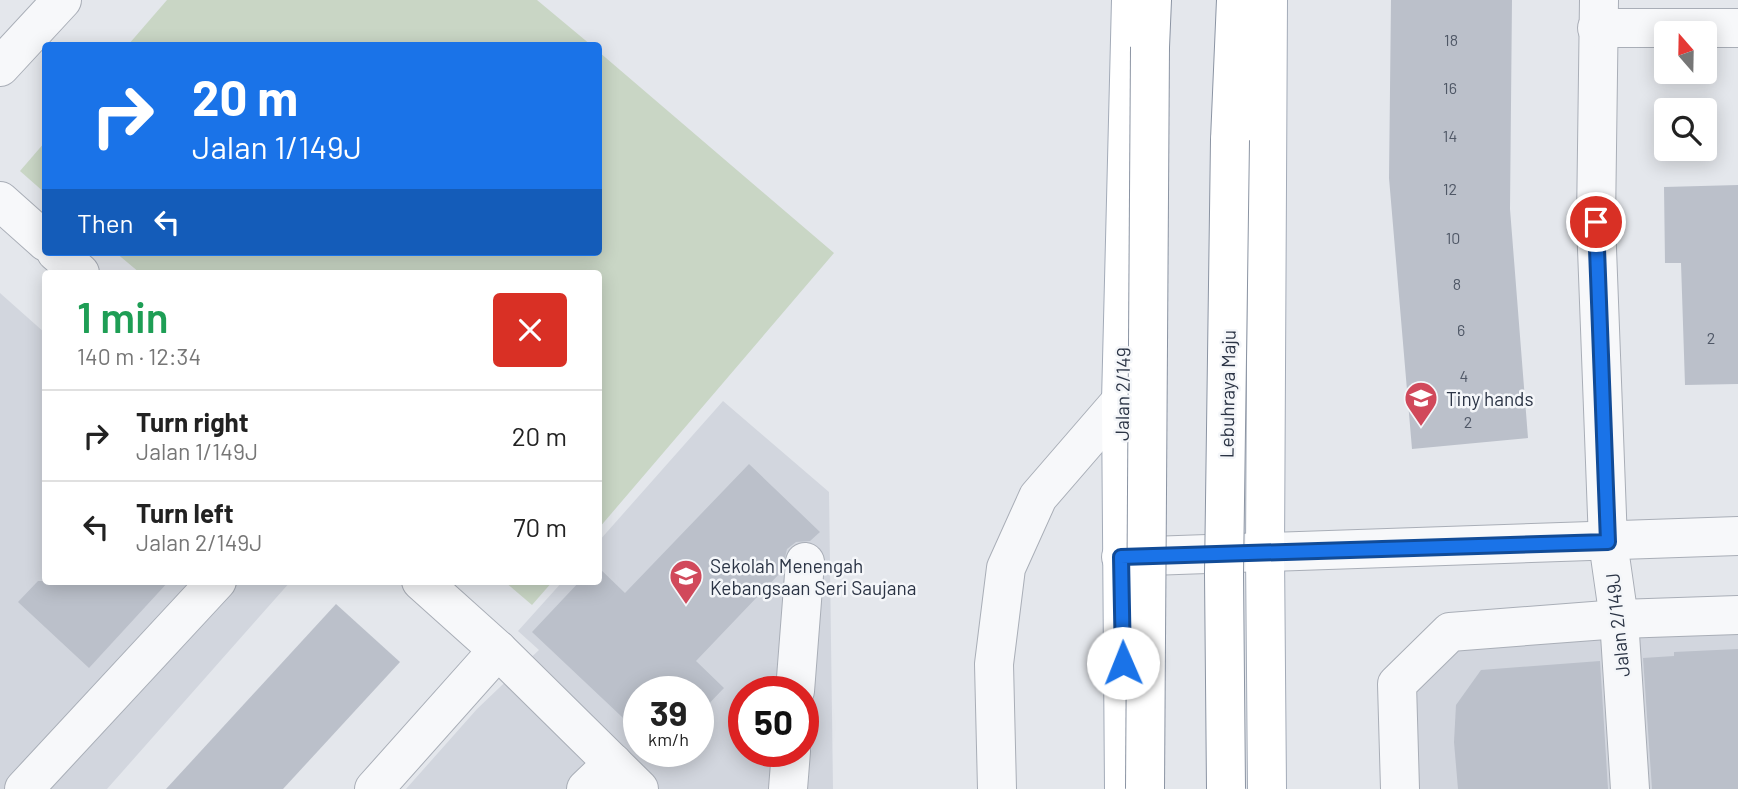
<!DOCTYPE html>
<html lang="en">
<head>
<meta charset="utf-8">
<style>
	body { margin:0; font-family:Barlow,sans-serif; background:#f6f6f6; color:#222; height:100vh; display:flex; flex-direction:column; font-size:26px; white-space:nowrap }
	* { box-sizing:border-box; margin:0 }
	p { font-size:23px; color:#767676 }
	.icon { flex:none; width:38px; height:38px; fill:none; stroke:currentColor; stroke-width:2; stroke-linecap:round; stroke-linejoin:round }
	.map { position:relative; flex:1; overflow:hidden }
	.side { position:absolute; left:42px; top:270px; width:560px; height:315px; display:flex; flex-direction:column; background:#fff; border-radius:7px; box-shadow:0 4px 18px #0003 }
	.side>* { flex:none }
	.banner { position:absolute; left:42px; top:42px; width:560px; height:214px; border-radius:7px; box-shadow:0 4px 18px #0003; background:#1a73e8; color:#fff; overflow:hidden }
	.needle { width:46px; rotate:340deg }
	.controls { position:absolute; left:1654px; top:21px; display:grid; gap:14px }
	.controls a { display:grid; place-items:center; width:63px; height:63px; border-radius:7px; background:#fff; box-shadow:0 4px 18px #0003; font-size:35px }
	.speed { position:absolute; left:623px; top:676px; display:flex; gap:14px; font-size:35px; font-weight:700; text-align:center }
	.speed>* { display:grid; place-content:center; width:91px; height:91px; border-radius:50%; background:#fff; box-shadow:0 4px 18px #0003; line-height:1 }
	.speed small { font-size:18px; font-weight:400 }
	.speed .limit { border:10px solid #d22; background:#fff; color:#111 }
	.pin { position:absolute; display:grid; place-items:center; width:60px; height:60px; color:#fff; margin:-30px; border:4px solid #fff; border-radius:50%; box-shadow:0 2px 7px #0007 }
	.me { position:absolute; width:77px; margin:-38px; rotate:359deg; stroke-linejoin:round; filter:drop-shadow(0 0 5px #0008) }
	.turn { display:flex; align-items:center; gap:24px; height:147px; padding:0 35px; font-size:32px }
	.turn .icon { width:91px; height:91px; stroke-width:2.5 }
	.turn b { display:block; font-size:49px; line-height:60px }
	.then { display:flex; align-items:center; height:66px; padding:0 35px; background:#0003; gap:14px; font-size:26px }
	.round { display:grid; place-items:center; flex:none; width:74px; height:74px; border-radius:7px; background:#f6f6f6 }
	.headline { display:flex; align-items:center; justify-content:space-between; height:119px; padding:0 35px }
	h1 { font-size:42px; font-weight:600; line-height:52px; color:#1e9e55 }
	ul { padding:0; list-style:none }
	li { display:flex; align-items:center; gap:21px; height:91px; padding:0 35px; border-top:2px solid #e0e0e0 }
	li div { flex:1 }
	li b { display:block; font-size:26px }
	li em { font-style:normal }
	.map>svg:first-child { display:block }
	.built { fill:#d2d6de; fill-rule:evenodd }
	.green { fill:#c9d6c5 }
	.building { fill:#bbc0ca }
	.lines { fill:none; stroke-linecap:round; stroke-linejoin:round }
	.minor-casing { stroke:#a9aeb7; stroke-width:40 }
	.major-casing { stroke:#a3abb8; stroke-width:40 }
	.highway-casing { stroke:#8b94a3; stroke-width:40 }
	.minor { stroke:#f7f8fa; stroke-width:38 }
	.major { stroke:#fff; stroke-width:38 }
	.highway { stroke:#fff; stroke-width:38 }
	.highway-bridge-casing { stroke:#8b94a3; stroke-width:40; stroke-linecap:butt }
	.highway-bridge { stroke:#fff; stroke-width:38 }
	.route-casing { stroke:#114b97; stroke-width:18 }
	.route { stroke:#1a73e8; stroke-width:12 }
	.labels { text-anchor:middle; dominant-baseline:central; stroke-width:5; stroke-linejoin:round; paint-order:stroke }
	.number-label { font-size:16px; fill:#4f5766 }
	.street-label { font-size:19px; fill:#2b3445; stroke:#f4f6f9 }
	.poi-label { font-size:19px; fill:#2b3445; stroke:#f4f6f9; text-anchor:start }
</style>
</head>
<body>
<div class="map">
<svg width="1738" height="789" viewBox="0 0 1738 789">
	<rect width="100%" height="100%" fill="#e4e7ec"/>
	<!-- built -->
	<g class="built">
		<path d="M0 293 45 333 46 581H291L107 789H0Z"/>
		<path d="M723 401 829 492 833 789H406L477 709 539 650 518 631 563 581H598L599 541ZM639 691H698V751H639ZM744 691H803V751H744Z"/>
		<path d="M1738 633V789H1415L1411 698 1458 645Z"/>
	</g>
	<!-- green -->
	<g class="green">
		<path d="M167 0H537L591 45H128Z"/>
		<path d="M599 52 834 253 599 528 598 273H140L115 252H598Z"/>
		<path d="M45 142V193L20 171Z"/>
		<path d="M504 581H553L532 605Z"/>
	</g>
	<!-- building -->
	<g class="building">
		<path d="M1391 0H1512L1510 209 1528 438 1412 449 1389 178Z"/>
		<path d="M1738 185V384L1685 385 1681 263H1665L1664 187Z"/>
		<path d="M749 464 820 532 810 541 796 542 787 549 782 571 696 661 724 688 698 715V691H639V733L532 632 580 581H598V567L625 593Z"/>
		<path d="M38 581H169L89 668 18 602Z"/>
		<path d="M336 604 400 662 283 789H166Z"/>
		<path d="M1738 649V789H1652L1643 658 1674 656V652Z"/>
		<path d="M1600 661 1608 789H1458L1454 742 1456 705 1481 670Z"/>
	</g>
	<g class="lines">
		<defs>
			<g id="minor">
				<path d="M1599 0 1596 222 1608 542 1619 619 1630 789"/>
				<path d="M1597 28H1738"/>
				<path d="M0 67 62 0"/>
				<path d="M0 201 46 242"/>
				<path d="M56 252 80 273"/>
				<path d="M1121 557 1738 536"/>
				<path d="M421 581 498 650 639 789"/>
				<path d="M795 691 805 562"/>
				<path d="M24 789 217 581"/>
				<path d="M374 789 498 650"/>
				<path d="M586 789 613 763"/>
				<path d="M788 789 791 751"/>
				<path d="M997 789 994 664 1006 568 1038 497 1121 401"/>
				<path d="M1400 789 1397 684 1450 632 1619 619 1738 615"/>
			</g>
			<g id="major">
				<path d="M1124 789 1121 401 1131 0"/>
				<path d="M1267 789 1265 553 1268 0"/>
			</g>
			<g id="highway">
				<path d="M1150 47 1152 0"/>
				<path d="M1230 140 1236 0"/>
			</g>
		</defs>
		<!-- minor casing -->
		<use href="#minor" class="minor-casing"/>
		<!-- major casing -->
		<use href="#major" class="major-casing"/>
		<!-- highway casing -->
		<use href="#highway" class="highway-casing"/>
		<!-- minor -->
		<use href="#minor" class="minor"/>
		<!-- major -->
		<use href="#major" class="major"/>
		<!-- highway -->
		<use href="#highway" class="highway"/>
		<defs>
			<g id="highway-bridge">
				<path d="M1145 789 1150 47"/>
				<path d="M1226 789 1224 574 1230 140"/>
			</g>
		</defs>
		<!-- highway-bridge casing -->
		<use href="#highway-bridge" class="highway-bridge-casing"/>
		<!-- highway-bridge -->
		<use href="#highway-bridge" class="highway-bridge"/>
	</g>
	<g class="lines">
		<defs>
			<path id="route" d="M1123 663 1121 557 1608 542 1596 222"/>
		</defs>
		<!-- route casing -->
		<use href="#route" class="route-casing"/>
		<!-- route -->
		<use href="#route" class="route"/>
	</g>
	<!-- icons -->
	<defs>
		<symbol id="school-pin" viewBox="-11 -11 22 30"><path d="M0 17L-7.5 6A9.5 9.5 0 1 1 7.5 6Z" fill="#d1495b" stroke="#f4f6f9"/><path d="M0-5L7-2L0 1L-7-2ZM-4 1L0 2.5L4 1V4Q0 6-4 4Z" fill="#fff"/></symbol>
	</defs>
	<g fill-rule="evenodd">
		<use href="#school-pin" x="1402" y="379" width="38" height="52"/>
		<use href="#school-pin" x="667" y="557" width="38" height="52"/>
	</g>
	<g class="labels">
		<!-- number labels -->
		<g class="number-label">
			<text x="1451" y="39">18</text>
			<text x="1450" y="87">16</text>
			<text x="1450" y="135">14</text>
			<text x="1450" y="188">12</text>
			<text x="1453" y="237">10</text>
			<text x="1457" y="283">8</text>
			<text x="1461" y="329">6</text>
			<text x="1711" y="337">2</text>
			<text x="1464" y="375">4</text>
			<text x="1468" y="421">2</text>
		</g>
		<!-- street labels -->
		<g class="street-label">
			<text transform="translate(1122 394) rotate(-89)">Jalan 2/149</text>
			<text transform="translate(1227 394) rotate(-89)">Lebuhraya Maju</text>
			<text transform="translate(1617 625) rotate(-96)">Jalan 2/149J</text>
		</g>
		<!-- poi labels -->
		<g class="poi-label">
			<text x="1446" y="398">Tiny hands</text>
			<text x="710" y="565">Sekolah Menengah<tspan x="710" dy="22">Kebangsaan Seri Saujana</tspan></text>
		</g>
	</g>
</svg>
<div class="controls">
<a><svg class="needle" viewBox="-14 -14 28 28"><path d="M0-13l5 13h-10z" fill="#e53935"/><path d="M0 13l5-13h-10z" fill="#767676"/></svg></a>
<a><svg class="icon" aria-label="search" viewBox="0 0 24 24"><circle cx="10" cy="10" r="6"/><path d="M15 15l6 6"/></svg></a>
</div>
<div class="speed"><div>39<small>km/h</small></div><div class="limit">50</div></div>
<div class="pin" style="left:1596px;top:222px;background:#d93025"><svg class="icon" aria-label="arrive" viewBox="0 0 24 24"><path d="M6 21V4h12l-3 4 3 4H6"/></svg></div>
<svg class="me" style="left:1123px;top:663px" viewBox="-20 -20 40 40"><circle r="19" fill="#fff"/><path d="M0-13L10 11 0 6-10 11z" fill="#1a73e8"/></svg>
<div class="banner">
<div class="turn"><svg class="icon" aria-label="right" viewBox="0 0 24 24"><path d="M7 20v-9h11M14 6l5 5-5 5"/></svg><div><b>20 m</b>Jalan 1/149J</div></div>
<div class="then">Then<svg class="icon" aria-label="left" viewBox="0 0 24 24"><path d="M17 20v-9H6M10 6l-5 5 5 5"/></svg></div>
</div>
<section class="side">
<div class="headline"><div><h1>1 min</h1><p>140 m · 12:34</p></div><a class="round" style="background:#d93025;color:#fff"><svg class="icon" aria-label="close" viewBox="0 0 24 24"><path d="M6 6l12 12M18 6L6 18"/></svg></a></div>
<ul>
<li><svg class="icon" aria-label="right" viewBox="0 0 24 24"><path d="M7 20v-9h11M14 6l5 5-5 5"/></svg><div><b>Turn right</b><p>Jalan 1/149J</p></div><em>20 m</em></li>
<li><svg class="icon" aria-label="left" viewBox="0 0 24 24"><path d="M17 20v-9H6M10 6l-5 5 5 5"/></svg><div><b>Turn left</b><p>Jalan 2/149J</p></div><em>70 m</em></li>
</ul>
</section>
</div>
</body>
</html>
